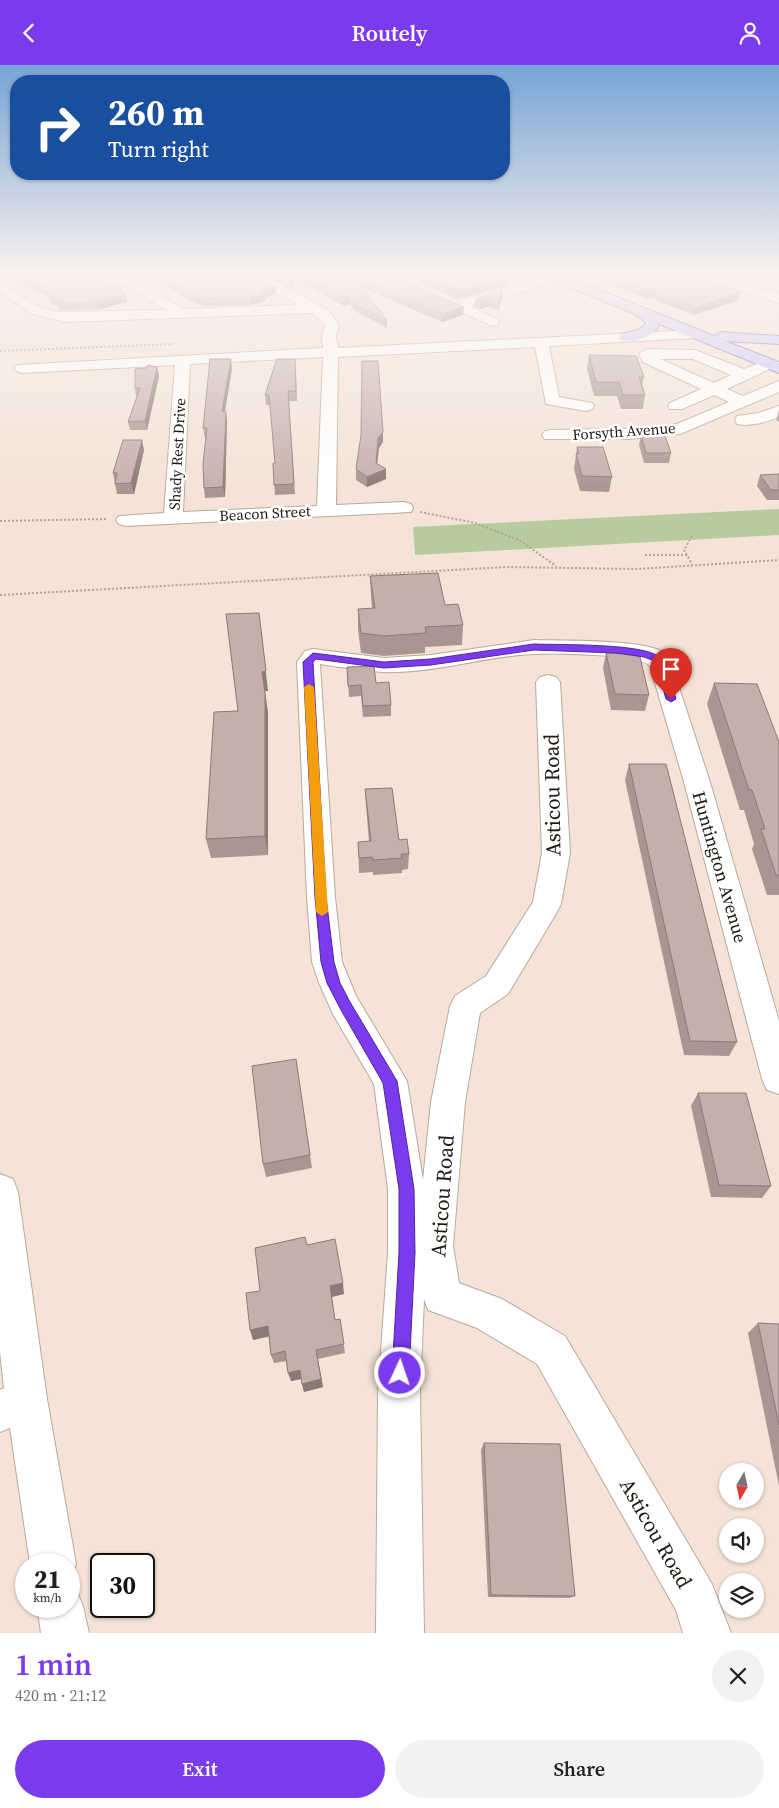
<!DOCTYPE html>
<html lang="en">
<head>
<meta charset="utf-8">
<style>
	body { margin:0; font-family:"Source Serif 4",serif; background:#f2f2f2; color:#202124; height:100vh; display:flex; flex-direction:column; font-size:19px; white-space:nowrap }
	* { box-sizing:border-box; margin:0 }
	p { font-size:16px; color:#757577 }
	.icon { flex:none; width:28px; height:28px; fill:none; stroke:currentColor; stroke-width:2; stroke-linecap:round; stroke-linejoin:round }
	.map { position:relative; height:1568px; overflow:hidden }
	.side { display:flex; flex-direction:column; background:#fff; flex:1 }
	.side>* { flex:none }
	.banner { position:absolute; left:10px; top:10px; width:500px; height:105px; border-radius:20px; box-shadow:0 1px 4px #0004; background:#1a4fa0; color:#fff; overflow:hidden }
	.needle { width:32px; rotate:189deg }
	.buttons { position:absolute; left:719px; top:1398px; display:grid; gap:10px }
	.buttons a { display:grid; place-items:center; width:45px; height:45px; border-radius:50%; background:#fff; box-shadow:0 1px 4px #0004; font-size:25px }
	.speed { position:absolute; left:15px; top:1488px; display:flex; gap:10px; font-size:25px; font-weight:700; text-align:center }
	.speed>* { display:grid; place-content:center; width:65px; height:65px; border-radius:50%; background:#fff; box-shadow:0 1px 4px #0004; line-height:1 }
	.speed small { font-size:12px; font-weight:400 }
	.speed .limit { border:2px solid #111; border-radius:8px; background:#fff; color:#111 }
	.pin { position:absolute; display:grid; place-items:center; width:42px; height:42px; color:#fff; margin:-51px -21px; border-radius:50% 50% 50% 0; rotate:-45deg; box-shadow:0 0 5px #0007 }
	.pin .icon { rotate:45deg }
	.me { position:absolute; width:55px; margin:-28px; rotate:3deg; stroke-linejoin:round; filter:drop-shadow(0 0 4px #0008) }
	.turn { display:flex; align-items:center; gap:18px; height:105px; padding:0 15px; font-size:22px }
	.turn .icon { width:65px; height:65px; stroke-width:2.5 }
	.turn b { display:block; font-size:35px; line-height:42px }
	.round { display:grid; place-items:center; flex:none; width:52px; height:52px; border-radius:26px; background:#f2f2f2 }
	.overview { display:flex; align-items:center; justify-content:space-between; height:85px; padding:0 15px }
	h1 { font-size:30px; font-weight:600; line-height:38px; color:#7c3aed }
	.action { display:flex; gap:10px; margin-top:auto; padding:10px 15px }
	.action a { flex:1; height:58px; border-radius:30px; background:#7c3aed; color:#fff; font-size:20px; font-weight:600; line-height:58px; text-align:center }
	.action a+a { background:#f2f2f2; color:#202124 }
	header { display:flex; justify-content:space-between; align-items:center; height:65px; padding:0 15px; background:#7c3aed; color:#fff; font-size:22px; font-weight:600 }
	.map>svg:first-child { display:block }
	.green { fill:#b7cb9e }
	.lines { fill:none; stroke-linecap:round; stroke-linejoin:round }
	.minor-casing { stroke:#baa99d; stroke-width:2 }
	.major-casing { stroke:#766eaa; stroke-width:2 }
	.path { stroke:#b1a499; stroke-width:2; stroke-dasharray:2 2; stroke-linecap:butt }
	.minor { fill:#fff; fill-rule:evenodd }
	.major { fill:#c9c3fc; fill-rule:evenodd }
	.wall { fill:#a99693 }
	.shaded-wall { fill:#8a7a78 }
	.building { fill:#c5afab; stroke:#8a7a78 }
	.route { fill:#7c3aed; stroke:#51269a }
	.slow { fill:#f59e0b }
	.labels { text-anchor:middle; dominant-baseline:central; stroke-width:5; stroke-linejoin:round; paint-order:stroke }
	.far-street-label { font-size:15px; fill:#201a15; stroke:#fff }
	.street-label { font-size:18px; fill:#201a15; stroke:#fff }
	.near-street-label { font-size:21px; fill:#201a15; stroke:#fff }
</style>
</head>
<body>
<header><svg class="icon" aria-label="back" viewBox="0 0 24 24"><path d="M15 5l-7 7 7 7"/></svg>Routely<svg class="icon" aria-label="person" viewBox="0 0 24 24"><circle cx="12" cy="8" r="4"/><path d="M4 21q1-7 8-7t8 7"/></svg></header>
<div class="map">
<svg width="779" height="1568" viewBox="0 0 779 1568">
	<rect width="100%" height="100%" fill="#f4e3d6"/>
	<!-- green -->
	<path class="green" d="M779 444V470L415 490 413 462Z"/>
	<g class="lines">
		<defs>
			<g id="minor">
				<path d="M109 209H124L184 244 299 240 244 209H260L328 245 339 260 336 271 338 283 695 265 702 269 695 273 549 281 559 332 592 338 594 341 592 344 586 346 546 339 535 282 338 292 336 440 404 437 411 439 413 443 411 447 126 461 119 459 116 455 119 451 164 448 175 300 22 308 17 306 14 303 17 300 323 283 322 271 325 260 313 248 65 257 33 249 0 227V217L35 240 55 247 166 245 110 212ZM323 292 317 441 183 447 190 299Z"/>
				<path d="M380 209H397L461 238 463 235 552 209H562L564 212 562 215 470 242 497 254 499 257 497 260 492 261Z"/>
				<path d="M700 209H718L779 229V238L702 212Z"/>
				<path d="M647 284 695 285 744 304 764 296H774L777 299 774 302 727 324 743 331 779 316V327L680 369 630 374H545L542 370 545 366 551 365 630 364 677 359 729 337 714 330 682 344H670L668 341 670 338 701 324 643 297 639 289ZM660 294H693L731 310 714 318Z"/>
				<path d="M779 341V352C766 357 751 362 737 359L735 355 737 351 758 348Z"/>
				<path d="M534 575C559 576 647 574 664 588 667 591 670 597 672 601L710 717 779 956V1029L767 1025 762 1014 684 717 650 601C642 589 552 588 534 589 484 591 434 609 384 607 362 606 341 602 320 599L335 832 342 897 356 931 407 1016 423 1115 431 1037 450 941 455 931 486 911 533 837 542 788 536 617 540 612 548 610 556 612 560 617 570 788 561 839 557 847 508 929 480 948 465 1037 453 1181 459 1218 502 1234 565 1271 712 1519 731 1568H683L676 1545 537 1299 477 1263 428 1245 424 1234 420 1328 424 1568H376L378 1328 388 1188V1124L374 1019 334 951 319 918 312 897 307 832 297 597 305 586 313 584 384 593 431 590Z"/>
				<path d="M0 1109 13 1114 18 1127 47 1334 76 1499 69 1515V1499H30L10 1363 0 1367V1325L4 1323 0 1287Z"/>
				<path d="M69 1521 76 1525 83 1541 89 1568H41L37 1541H69Z"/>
			</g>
			<path id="major" d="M543 209H560L714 271 721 267 779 271V279L725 276 779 297V308L659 259C657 272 632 278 621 275L619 272 621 269 638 265 645 260V257L635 249 545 212Z"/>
		</defs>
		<!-- minor casing -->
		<use href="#minor" class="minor-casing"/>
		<!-- major casing -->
		<use href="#major" class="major-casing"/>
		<!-- path -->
		<g class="path">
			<path d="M0 286 173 279"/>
			<path d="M420 447 475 458 519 475 556 501"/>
			<path d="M0 456 107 454"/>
			<path d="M692 471 684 485 692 499"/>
			<path d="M645 490H687"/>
			<path d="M0 530 507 502 636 504 779 495"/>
		</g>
		<!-- minor -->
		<use href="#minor" class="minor"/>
		<!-- major -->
		<use href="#major" class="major"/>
	</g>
	<!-- wall -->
	<g class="wall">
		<path d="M2 209H98L126 230 127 237 100 244 59 245 58 241 51 239 50 233Z"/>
		<path d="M148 209H252L276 222V229L265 233V236L251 240 205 241 192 237Z"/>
		<path d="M263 209H390L463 250 442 257 363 223 387 255V263L355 246 350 239 344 241 308 221 295 216 293 225Z"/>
		<path d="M401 209H510L506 221 458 234Z"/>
		<path d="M583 209H693L739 235 694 250 650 233 647 234Z"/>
		<path d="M503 225 502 234 498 246 489 241 480 244 474 241 475 233Z"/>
		<path d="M589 290 644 312 642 320 645 330 643 344H621L617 331H594L587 304Z"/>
		<path d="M157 302 159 311 147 365H130L128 357 137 331H136L135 323Z"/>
		<path d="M296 303 297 336H289L295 429 275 430 273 398H275L270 340H266L265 330Z"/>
		<path d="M232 304 225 346 227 356 225 432 205 433 204 423 206 373H205L203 363Z"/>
		<path d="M779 345V357L776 355Z"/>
		<path d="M383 367V377L379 383 377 398 386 414 367 422 356 415V404Z"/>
		<path d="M641 370 671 388 669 398H644L639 380Z"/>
		<path d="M577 382 612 412 609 427 580 426 574 404Z"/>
		<path d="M144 385 134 429H117L113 408Z"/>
		<path d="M779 409V435H767L757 421 760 410Z"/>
		<path d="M370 511 445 540 463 560 462 580 425 582V588L384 591 361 588 358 565V544H372L371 531Z"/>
		<path d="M226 549 268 626H265L268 648V790L211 793 206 774 238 646Z"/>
		<path d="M606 588 649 630 645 646 611 645 603 603Z"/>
		<path d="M347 602 376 618 391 640V651L363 652 361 631 349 632Z"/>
		<path d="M714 618 779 677V830H767L752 784 754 779 744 745H740L707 639Z"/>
		<path d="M629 699 737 977 729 991 684 990 625 715Z"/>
		<path d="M365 724 409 789 408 804 402 805V808L373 810V807L359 808 358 777H369L366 740Z"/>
		<path d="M296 994 312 1103 266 1112 263 1099Z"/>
		<path d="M698 1028 771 1121 762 1133 711 1132 691 1041Z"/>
		<path d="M307 1180 344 1229 332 1232 335 1255 340 1254 345 1288 318 1294 323 1322 304 1327 301 1314 291 1316 287 1296 274 1298 271 1290 269 1271 253 1275 260 1226Z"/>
		<path d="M758 1258 779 1259V1421L748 1268Z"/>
		<path d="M484 1378 575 1531 569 1533 488 1532 481 1385Z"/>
	</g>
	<!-- shaded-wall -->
	<g class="shaded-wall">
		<path d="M295 209V216L293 225V217Z"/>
		<path d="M509 209H510L506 221 458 234 459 227Z"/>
		<path d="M276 222V229L265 233V236L251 240 250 232 260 227Z"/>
		<path d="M503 225 502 234 498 246 499 237Z"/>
		<path d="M651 226 650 233 647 234 648 227Z"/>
		<path d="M740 227 739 235 694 250 696 243Z"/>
		<path d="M126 230 127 237 100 244 98 237Z"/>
		<path d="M349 232 350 239 344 241V233Z"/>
		<path d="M489 232V241L480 244 481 235Z"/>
		<path d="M464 242 463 250 442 257 443 249Z"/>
		<path d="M231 294 232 304 223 356 222 346Z"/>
		<path d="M157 302 159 311 147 365 145 356Z"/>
		<path d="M226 346 227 356 225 432 223 422Z"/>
		<path d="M383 367V377L379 383 376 408V398L378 373Z"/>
		<path d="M142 375 144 385 134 429 131 418Z"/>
		<path d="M386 404V414L367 422V412Z"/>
		<path d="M259 548 268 626H264L262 607Z"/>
		<path d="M265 628 268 648V790L265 771Z"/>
		<path d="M343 1218 344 1229 331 1232 330 1221Z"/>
		<path d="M268 1261 271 1271 253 1275 250 1265Z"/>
		<path d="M316 1285 323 1322 304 1327 302 1319Z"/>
		<path d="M300 1305 302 1314 291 1316 288 1308Z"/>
	</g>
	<!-- building -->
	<g class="building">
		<path d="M13 209H98L126 230 98 237 57 238 61 236 50 233 56 230Z"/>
		<path d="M157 209H252L276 222 260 227 264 229 250 232 204 234 191 230Z"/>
		<path d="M276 209H390L464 242 443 249 355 213 387 255 354 239 349 232 344 233 308 214 295 209 293 217Z"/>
		<path d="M417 209H509L507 213 459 227Z"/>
		<path d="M602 209H693L740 227 696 243 651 226 648 227Z"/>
		<path d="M503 225 499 237 489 232 481 235 475 233Z"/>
		<path d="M589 290 636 291 644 312H639L645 330H623L619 317H596Z"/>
		<path d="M210 294H231L222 346H226L223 422 204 423 203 398 207 363H203Z"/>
		<path d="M277 294H295L296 326H288L294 419 274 420 273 398H275L269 330H265Z"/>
		<path d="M362 296H378L383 367 378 373 376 398 386 404 367 412 356 404 361 370Z"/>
		<path d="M148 300 157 302 145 356 128 357 140 323H135V304L147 303Z"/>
		<path d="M641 370 665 371 671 388H646Z"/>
		<path d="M123 375H142L131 418 115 419 117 408H113Z"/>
		<path d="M577 382H603L612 412 582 411 576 389H579Z"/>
		<path d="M779 409V425H771L760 410Z"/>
		<path d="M438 508 445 540 458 539 463 560 425 562 426 568 384 571 361 568 358 544 375 543 370 511Z"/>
		<path d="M259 548 266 606 262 607 265 628V771L206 774 214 647 238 646 226 549Z"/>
		<path d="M606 588H639L649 630 615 629Z"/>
		<path d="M374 601 376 618 389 617 391 640 363 641 361 620 348 621 347 602Z"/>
		<path d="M714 618 757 619 779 677V810H776L761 764H765L752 725H749Z"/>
		<path d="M629 699H666L737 977 690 976Z"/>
		<path d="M392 723 399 775 407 774 409 789H401L402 793 373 795 372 792 359 793 358 777 371 776 365 724Z"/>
		<path d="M296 994 310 1090 263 1099 252 1001Z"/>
		<path d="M698 1028H746L771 1121 719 1120Z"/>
		<path d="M305 1172 307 1180 335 1174 343 1218 330 1221 335 1255 340 1254 344 1279 316 1285 321 1314 302 1319 300 1305 288 1308 285 1286 271 1290 268 1261 250 1265 246 1228 260 1226 255 1183Z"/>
		<path d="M758 1258 779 1259V1360Z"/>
		<path d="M484 1378 560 1379 575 1531 491 1530Z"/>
	</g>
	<!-- sky -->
	<linearGradient id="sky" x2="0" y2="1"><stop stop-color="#77a4d5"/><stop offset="0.49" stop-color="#faf2ed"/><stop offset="1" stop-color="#faf2ed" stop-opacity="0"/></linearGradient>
	<rect width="779" height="428" fill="url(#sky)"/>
	<!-- route -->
	<path class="route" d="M534 579C557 580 644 578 659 592 670 601 672 621 676 634L671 637 666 634 657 601 652 595 644 592 616 588 534 585 431 600 384 603 316 594 313 597 326 832 334 897 340 918 350 937 397 1016 414 1124 415 1188 409 1308 406 1314 400 1316 394 1314 392 1308 399 1188V1124L383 1018 341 945 327 918 321 897 315 832 303 597 313 588 384 597 431 594Z"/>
	<!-- slow -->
	<path class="slow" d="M309 619 314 622 328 847 322 851 316 847 304 622Z"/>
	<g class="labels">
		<!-- far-street labels -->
		<g class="far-street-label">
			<text transform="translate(624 366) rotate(-4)">Forsyth Avenue</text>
			<text transform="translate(177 389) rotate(-87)">Shady Rest Drive</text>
			<text transform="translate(265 448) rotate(-3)">Beacon Street</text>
		</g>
		<!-- street labels -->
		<g class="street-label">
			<text transform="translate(720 802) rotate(74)">Huntington Avenue</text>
		</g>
		<!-- near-street labels -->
		<g class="near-street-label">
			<text transform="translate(552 730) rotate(-91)">Asticou Road</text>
			<text transform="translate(442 1131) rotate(-86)">Asticou Road</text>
			<text transform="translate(656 1468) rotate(60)">Asticou Road</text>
		</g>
	</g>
</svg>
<div class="buttons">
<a><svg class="needle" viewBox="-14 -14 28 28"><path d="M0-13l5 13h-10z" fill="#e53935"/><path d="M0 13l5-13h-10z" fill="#757577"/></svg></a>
<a><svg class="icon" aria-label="sound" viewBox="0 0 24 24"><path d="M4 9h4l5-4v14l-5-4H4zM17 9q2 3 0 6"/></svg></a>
<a><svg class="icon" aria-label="layers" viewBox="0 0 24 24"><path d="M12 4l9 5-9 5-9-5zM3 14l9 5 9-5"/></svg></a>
</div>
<div class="speed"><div>21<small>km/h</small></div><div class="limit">30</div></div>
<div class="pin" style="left:671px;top:634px;background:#d93025"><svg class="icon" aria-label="arrive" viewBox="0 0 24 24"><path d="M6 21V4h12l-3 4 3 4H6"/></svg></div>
<svg class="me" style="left:400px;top:1308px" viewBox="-20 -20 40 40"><circle r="17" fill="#7c3aed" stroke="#fff" stroke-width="3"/><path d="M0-11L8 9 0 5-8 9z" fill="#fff"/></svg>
<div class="banner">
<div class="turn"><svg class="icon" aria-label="right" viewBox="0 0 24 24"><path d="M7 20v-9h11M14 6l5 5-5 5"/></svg><div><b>260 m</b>Turn right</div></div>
</div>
</div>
<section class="side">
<div class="overview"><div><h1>1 min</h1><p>420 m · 21:12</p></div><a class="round"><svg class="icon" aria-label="close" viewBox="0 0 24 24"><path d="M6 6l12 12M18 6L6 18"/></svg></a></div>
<div class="action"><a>Exit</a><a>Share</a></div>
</section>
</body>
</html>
